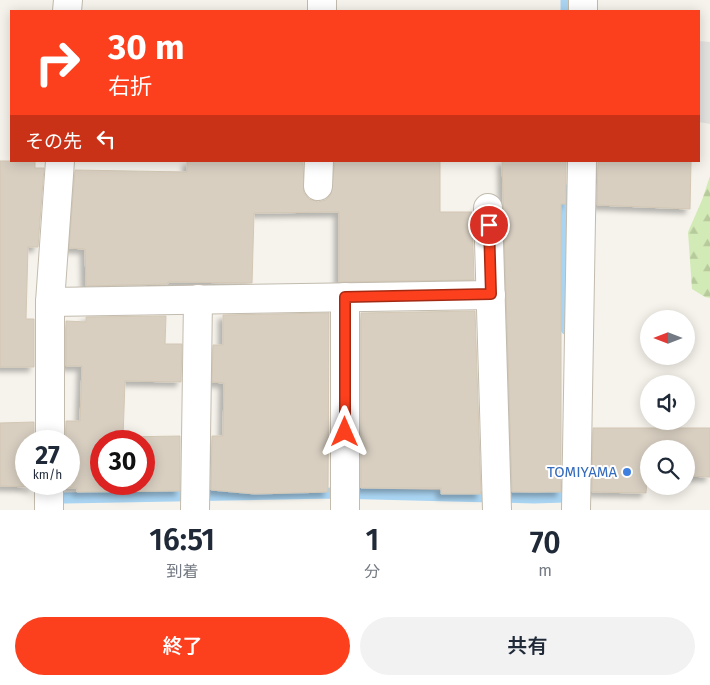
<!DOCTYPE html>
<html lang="ja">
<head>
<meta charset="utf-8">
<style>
	body { margin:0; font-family:"Fira Sans","Noto Sans JP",sans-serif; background:#f2f2f3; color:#1f2937; height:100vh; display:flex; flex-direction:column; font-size:19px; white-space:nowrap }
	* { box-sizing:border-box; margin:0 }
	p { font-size:16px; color:#747a83 }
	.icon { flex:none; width:28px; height:28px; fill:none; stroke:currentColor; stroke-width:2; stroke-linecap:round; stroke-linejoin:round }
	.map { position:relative; height:510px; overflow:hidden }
	.panel { display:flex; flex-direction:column; background:#fff; flex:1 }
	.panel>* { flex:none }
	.banner { position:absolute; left:10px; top:10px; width:690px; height:152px; border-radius:0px; box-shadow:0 2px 12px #0003; background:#fc3f1d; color:#fff; overflow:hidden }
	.needle { width:32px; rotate:270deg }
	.controls { position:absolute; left:640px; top:310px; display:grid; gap:10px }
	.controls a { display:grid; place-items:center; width:55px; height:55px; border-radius:50%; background:#fff; box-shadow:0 2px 12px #0003; font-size:25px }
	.speed { position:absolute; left:15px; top:430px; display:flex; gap:10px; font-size:25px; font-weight:700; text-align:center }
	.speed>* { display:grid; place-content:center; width:65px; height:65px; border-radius:50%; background:#fff; box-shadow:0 2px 12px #0003; line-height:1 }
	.speed small { font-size:12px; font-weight:400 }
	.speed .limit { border:8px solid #d22; background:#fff; color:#111 }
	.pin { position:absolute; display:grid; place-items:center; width:42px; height:42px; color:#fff; margin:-21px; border:2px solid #fff; border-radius:50%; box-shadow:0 1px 5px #0007 }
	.me { position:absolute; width:55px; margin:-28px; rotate:0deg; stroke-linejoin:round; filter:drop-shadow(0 0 4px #0008) }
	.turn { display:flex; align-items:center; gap:18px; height:105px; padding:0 15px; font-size:22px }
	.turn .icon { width:65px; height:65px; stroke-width:2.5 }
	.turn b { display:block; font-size:35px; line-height:42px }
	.then { display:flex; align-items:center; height:48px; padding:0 15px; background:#0003; gap:10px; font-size:19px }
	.eta { display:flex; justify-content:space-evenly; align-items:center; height:85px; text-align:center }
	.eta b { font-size:30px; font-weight:600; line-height:35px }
	.cta { display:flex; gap:10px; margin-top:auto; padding:10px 15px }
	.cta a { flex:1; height:58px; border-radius:30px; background:#fc3f1d; color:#fff; font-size:20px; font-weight:600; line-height:58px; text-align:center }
	.cta a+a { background:#f2f2f3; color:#1f2937 }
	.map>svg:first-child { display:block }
	.forest { fill:url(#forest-firs) }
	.parking { fill:#e5e3e0 }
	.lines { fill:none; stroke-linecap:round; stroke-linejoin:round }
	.stream { stroke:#a9d4f2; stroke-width:11 }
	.building { fill:#d8cfc1; stroke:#d3c7b4; fill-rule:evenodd; filter:url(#shadow) }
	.minor-casing { stroke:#c2bbae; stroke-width:30 }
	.minor { stroke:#fff; stroke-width:28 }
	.route-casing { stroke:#a42913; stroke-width:12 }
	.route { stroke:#fc3f1d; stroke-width:9 }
	.shop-dot { fill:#3f7fe0; stroke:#fff; stroke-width:2 }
	.labels { text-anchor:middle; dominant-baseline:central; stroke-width:4; stroke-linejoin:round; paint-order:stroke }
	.shop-label { font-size:15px; fill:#366cbe; stroke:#fff; text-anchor:end }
</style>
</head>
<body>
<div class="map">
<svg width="710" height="510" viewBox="0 0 710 510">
	<defs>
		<pattern id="forest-firs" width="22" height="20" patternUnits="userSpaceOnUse" patternTransform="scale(1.25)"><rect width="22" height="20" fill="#d2eab5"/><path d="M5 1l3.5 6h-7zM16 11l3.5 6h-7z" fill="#b6ca9c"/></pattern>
		<filter id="shadow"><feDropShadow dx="-4.5" dy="4.5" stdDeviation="2.5" flood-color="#0004"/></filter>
	</defs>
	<rect width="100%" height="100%" fill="#f6f3ec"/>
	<!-- forest -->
	<path class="forest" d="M710 176V298L705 297 692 289 688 232 702 200Z"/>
	<!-- parking -->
	<path class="parking" d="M699 41 710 42V124L699 122Z"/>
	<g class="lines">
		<!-- stream -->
		<g class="stream">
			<path d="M566 11V0"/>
			<path d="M566 329V190"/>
			<path d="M65 498 334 493 534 498 565 497V485"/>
		</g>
	</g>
	<!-- building -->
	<g class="building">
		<path d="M0 161H35V168H44L38 247H28L26 319H34V367H0Z"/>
		<path d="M187 161H303L304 193 309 199 318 202 326 200 331 194 335 161H440V212H472L474 280 339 282V212L254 213 252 283 168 282V284L86 286 85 249 69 248 75 170 187 172Z"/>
		<path d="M502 161H566V204H561V492H512Z"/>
		<path d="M598 161H691L690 209 597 205Z"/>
		<path d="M475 311 481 494H441V488H361V313Z"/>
		<path d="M329 313 328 492 255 494 211 490 212 436H223L224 383 212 382 213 345H223V315Z"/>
		<path d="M166 316 165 344H182L181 382 125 381 123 437 180 436V491L77 492V488H65V484H69V441H66V421H80L82 366H66V321L86 322V317ZM101 441H144V484H101Z"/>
		<path d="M34 422V441H26V484H33V487L0 486V423Z"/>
		<path d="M593 428H710V477L686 476V449H649L646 493 592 492Z"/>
	</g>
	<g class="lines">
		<defs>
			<g id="minor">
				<path d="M583 0V11"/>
				<path d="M67 11 68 0"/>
				<path d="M322 11V0"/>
				<path d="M318 186 319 161"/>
				<path d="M488 208 497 510"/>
				<path d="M345 297V510"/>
				<path d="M50 302 491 295"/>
				<path d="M50 441V302L60 161"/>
				<path d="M49 510V484"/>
				<path d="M195 510 198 299"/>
				<path d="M576 510 582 161"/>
			</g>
		</defs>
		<!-- minor casing -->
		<use href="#minor" class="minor-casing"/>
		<!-- minor -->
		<use href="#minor" class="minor"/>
	</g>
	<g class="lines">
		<defs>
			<path id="route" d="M345 432V297L491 294 489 225"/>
		</defs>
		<!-- route casing -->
		<use href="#route" class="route-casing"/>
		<!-- route -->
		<use href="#route" class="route"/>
	</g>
	<!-- markers -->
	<circle class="shop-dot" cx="627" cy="472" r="5"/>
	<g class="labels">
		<!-- shop labels -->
		<g class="shop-label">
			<text x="617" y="472">TOMIYAMA</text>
		</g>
	</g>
</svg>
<div class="controls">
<a><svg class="needle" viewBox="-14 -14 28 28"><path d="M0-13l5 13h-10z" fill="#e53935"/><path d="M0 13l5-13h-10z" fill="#747a83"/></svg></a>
<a><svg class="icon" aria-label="sound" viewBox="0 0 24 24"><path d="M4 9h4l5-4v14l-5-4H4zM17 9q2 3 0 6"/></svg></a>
<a><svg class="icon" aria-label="search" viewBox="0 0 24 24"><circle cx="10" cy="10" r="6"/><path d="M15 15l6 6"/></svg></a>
</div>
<div class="speed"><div>27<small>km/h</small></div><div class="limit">30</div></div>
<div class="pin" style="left:489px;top:225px;background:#d93025"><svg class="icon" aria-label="arrive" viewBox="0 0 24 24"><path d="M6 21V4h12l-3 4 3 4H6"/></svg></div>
<svg class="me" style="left:345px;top:432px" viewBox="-20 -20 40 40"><path d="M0-17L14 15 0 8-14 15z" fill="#fc3f1d" stroke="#fff" stroke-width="4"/></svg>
<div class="banner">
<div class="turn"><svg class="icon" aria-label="right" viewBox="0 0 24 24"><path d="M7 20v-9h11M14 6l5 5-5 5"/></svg><div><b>30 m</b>右折</div></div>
<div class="then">その先<svg class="icon" aria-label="left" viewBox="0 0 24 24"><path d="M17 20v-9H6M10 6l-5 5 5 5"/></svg></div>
</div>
</div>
<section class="panel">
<div class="eta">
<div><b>16:51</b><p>到着</p></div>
<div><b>1</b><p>分</p></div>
<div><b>70</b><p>m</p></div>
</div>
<div class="cta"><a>終了</a><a>共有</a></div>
</section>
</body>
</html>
